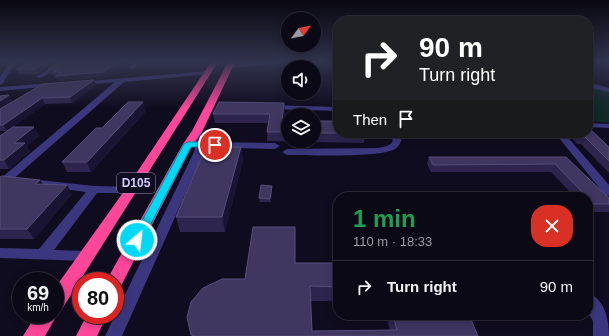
<!DOCTYPE html>
<html lang="en">
<head>
<meta charset="utf-8">
<style>
	body { margin:0; font-family:Arial,sans-serif; background:#151220; color:#f1f3f6; height:100vh; display:flex; flex-direction:column; font-size:15px; white-space:nowrap }
	* { box-sizing:border-box; margin:0 }
	p { font-size:13px; color:#9a9aa1 }
	.icon { flex:none; width:22px; height:22px; fill:none; stroke:currentColor; stroke-width:2; stroke-linecap:round; stroke-linejoin:round }
	.map { position:relative; flex:1; overflow:hidden }
	.sheet { position:absolute; left:333px; top:192px; width:260px; height:128px; display:flex; flex-direction:column; background:#0c0917; border-radius:16px; box-shadow:0 2px 10px #0003,0 0 0 1px #2c2a36 }
	.sheet>* { flex:none }
	.hud { position:absolute; left:333px; top:16px; width:260px; height:122px; border-radius:16px; box-shadow:0 2px 10px #0003,0 0 0 1px #2c2a36; background:#202124; color:#fff; overflow:hidden }
	.needle { width:26px; rotate:57deg }
	.buttons { position:absolute; left:281px; top:12px; display:grid; gap:8px }
	.buttons a { display:grid; place-items:center; width:40px; height:40px; border-radius:50%; background:#0c0917; box-shadow:0 2px 10px #0003,0 0 0 1px #2c2a36; font-size:20px }
	.speed { position:absolute; left:12px; top:272px; display:flex; gap:8px; font-size:20px; font-weight:700; text-align:center }
	.speed>* { display:grid; place-content:center; width:52px; height:52px; border-radius:50%; background:#0c0917; box-shadow:0 2px 10px #0003,0 0 0 1px #2c2a36; line-height:1 }
	.speed small { font-size:10px; font-weight:400 }
	.speed .limit { border:6px solid #d22; background:#fff; color:#111 }
	.pin { position:absolute; display:grid; place-items:center; width:34px; height:34px; color:#fff; margin:-17px; border:2px solid #fff; border-radius:50%; box-shadow:0 1px 4px #0007 }
	.me { position:absolute; width:44px; margin:-22px; rotate:28deg; stroke-linejoin:round; filter:drop-shadow(0 0 3px #0008) }
	.turn { display:flex; align-items:center; gap:14px; height:84px; padding:0 20px; font-size:18px }
	.turn .icon { width:52px; height:52px; stroke-width:2.5 }
	.turn b { display:block; font-size:28px; line-height:34px }
	.then { display:flex; align-items:center; height:38px; padding:0 20px; background:#0003; gap:8px; font-size:15px }
	.round { display:grid; place-items:center; flex:none; width:42px; height:42px; border-radius:16px; background:#151220 }
	.headline { display:flex; align-items:center; justify-content:space-between; height:68px; padding:0 20px }
	h1 { font-size:24px; font-weight:700; line-height:30px; color:#1e9e55 }
	ul { padding:0; list-style:none }
	li { display:flex; align-items:center; gap:12px; height:52px; padding:0 20px; border-top:1px solid #2c2a36 }
	li div { flex:1 }
	li b { display:block; font-size:15px }
	li em { font-style:normal }
	.map>svg:first-child { display:block }
	.green { fill:#102929 }
	.lines { fill:none; stroke-linecap:round; stroke-linejoin:round }
	.minor { fill:#3b377e; fill-rule:evenodd }
	.highway { fill:#fe469b; fill-rule:evenodd }
	.wall { fill:#2d254d }
	.shaded-wall { fill:#1a1433 }
	.building { fill:#3f3760; stroke:#564e79 }
	.route { fill:#01d8f5; stroke:#018c9f }
	.labels { text-anchor:middle; dominant-baseline:central; stroke-width:3; stroke-linejoin:round; paint-order:stroke }
	.shield { fill:#100c1f; stroke:#9892bc; stroke-width:1 }
	.shield-label { font-size:12px; font-weight:bold; fill:#d2cbff }
</style>
</head>
<body>
<div class="map">
<svg width="609" height="336" viewBox="0 0 609 336">
	<rect width="100%" height="100%" fill="#100c1f"/>
	<!-- green -->
	<path class="green" d="M594 83 609 88V123L588 121V84Z"/>
	<g class="lines">
		<!-- minor -->
		<g class="minor">
			<path d="M9 62H15L3 83 0 85V77Z"/>
			<path d="M61 62H69L41 78 36 77Z"/>
			<path d="M134 62H141L133 69H129V67Z"/>
			<path d="M254 62H279L276 64 230 68 227 66 230 64Z"/>
			<path d="M208 71 211 73 210 74 124 82 4 187 0 188V179L115 82 82 85 80 84V82Z"/>
			<path d="M52 83 55 85 54 86 0 91V87Z"/>
			<path d="M588 83 609 88V92L588 87Z"/>
			<path d="M269 105 338 107V111L272 109 268 107Z"/>
			<path d="M588 123 609 124V128L588 127Z"/>
			<path d="M197 129 201 132 204 142 275 143 280 146 275 149 204 147V152L122 336H105L194 152 195 147 190 146 188 144 190 142 195 141 193 132Z"/>
			<path d="M394 133H402C402 139 401 145 395 149 380 158 308 155 287 155L282 152 287 149 378 148 387 146 392 143Z"/>
			<path d="M555 133H564L609 185V196L605 195Z"/>
			<path d="M30 179 94 186 132 187 136 188 137 190 136 192 132 193H97L54 250 86 251 91 252 93 256 91 260 86 261 0 258V248L39 249 86 192 26 184 25 182 26 180Z"/>
			<path d="M588 293C605 299 609 320 609 336H593V321L588 313Z"/>
		</g>
		<!-- highway -->
		<g class="highway">
			<path d="M211 62H218L62 309 55 311V288L127 187Z"/>
			<path d="M228 62H235L202 132 193 144 121 286 115 288V281H106L109 276 183 144 192 131Z"/>
			<path d="M55 311 57 315 45 336H23L36 315H55Z"/>
			<path d="M87 315H107L97 336H76Z"/>
		</g>
	</g>
	<!-- wall -->
	<g class="wall">
		<path d="M58 62 38 74H19L16 69Z"/>
		<path d="M61 62H125L106 77 59 81 57 78H55L54 75 50 74 48 69Z"/>
		<path d="M94 80 96 85 72 103 45 104 8 130 39 136 27 146 30 152 9 169H0V136L7 131H0V96L9 95 12 101 2 108Z"/>
		<path d="M146 111 91 172H67L62 162 102 128Z"/>
		<path d="M285 111 284 121H288V141H314V121L365 133 364 143 267 141V132L268 123H215L213 114Z"/>
		<path d="M568 133H588L609 147V173L581 144H577Z"/>
		<path d="M241 147 243 160 225 232H180L176 217Z"/>
		<path d="M429 157H566L609 198V212H588V197H575L551 172H431L427 164Z"/>
		<path d="M0 177 40 180 43 185 72 194 34 239H0Z"/>
		<path d="M272 189 271 202H260L259 198Z"/>
		<path d="M295 227V263H338V301H310L312 331H390L386 315H469L478 336H192L191 335Z"/>
		<path d="M532 315H557L556 317 534 319Z"/>
	</g>
	<!-- shaded-wall -->
	<g class="shaded-wall">
		<path d="M47 62H58L38 74 35 69Z"/>
		<path d="M117 62H125L106 77 59 81 56 76Z"/>
		<path d="M0 66 2 69 0 74Z"/>
		<path d="M94 80 96 85 72 103 70 97Z"/>
		<path d="M9 95 12 101 0 109V101Z"/>
		<path d="M42 98 45 104 7 131 3 125Z"/>
		<path d="M143 102 146 111 91 172 87 162Z"/>
		<path d="M284 103 285 111 283 130 282 121Z"/>
		<path d="M34 127 39 136 27 146 30 152 9 169 4 160 14 143Z"/>
		<path d="M241 147 243 160 225 232 222 217Z"/>
		<path d="M40 180 46 189 35 184Z"/>
		<path d="M67 185 72 194 34 239 27 229Z"/>
		<path d="M272 186V189L271 202 270 199Z"/>
		<path d="M295 227 296 242 295 278Z"/>
	</g>
	<!-- building -->
	<g class="building">
		<path d="M29 62H47L35 69H16Z"/>
		<path d="M61 62H117L104 72 56 76 61 72H53L57 69H48Z"/>
		<path d="M94 80 70 97 42 98 3 125H0V109L43 84Z"/>
		<path d="M9 95 0 101V96Z"/>
		<path d="M128 102H143L87 162H62L96 128H102Z"/>
		<path d="M219 102 284 103 282 121H288V132H267L270 114H213Z"/>
		<rect x="314" y="121" width="24" height="12"/>
		<path d="M13 127H34L14 143H25L4 160H0V136Z"/>
		<path d="M588 127 609 147V161L585 137H581L577 133H588Z"/>
		<path d="M206 147H241L222 217H176Z"/>
		<path d="M429 157H566L609 198V204H594L588 198V197H587L555 164 433 165Z"/>
		<path d="M2 176 40 180 35 184 67 185 27 229H0V177Z"/>
		<path d="M261 185 272 186 270 199 259 198Z"/>
		<path d="M253 227H295V263H338V287L310 286 312 331 397 330 393 315H469L478 336H194L191 335 187 317 191 302 203 288 222 279H245Z"/>
	</g>
	<!-- sky -->
	<linearGradient id="sky" x2="0" y2="1"><stop stop-color="#090711"/><stop offset="0.57" stop-color="#31344d"/><stop offset="1" stop-color="#31344d" stop-opacity="0"/></linearGradient>
	<rect width="609" height="109" fill="url(#sky)"/>
	<!-- route -->
	<path class="route" d="M188 142H215L219 145 215 147H191L141 243 137 244 133 243 131 240 133 237 184 144Z"/>
	<g class="labels">
		<!-- shield labels -->
		<rect class="shield" x="117" y="173" width="38" height="20" rx="3"/>
		<g class="shield-label">
			<text x="136" y="183">D105</text>
		</g>
	</g>
</svg>
<div class="buttons">
<a><svg class="needle" viewBox="-14 -14 28 28"><path d="M0-13l5 13h-10z" fill="#e53935"/><path d="M0 13l5-13h-10z" fill="#9a9aa1"/></svg></a>
<a><svg class="icon" aria-label="sound" viewBox="0 0 24 24"><path d="M4 9h4l5-4v14l-5-4H4zM17 9q2 3 0 6"/></svg></a>
<a><svg class="icon" aria-label="layers" viewBox="0 0 24 24"><path d="M12 4l9 5-9 5-9-5zM3 14l9 5 9-5"/></svg></a>
</div>
<div class="speed"><div>69<small>km/h</small></div><div class="limit">80</div></div>
<div class="pin" style="left:215px;top:145px;background:#d93025"><svg class="icon" aria-label="arrive" viewBox="0 0 24 24"><path d="M6 21V4h12l-3 4 3 4H6"/></svg></div>
<svg class="me" style="left:137px;top:240px" viewBox="-20 -20 40 40"><circle r="17" fill="#01d8f5" stroke="#fff" stroke-width="3"/><path d="M0-11L8 9 0 5-8 9z" fill="#fff"/></svg>
<div class="hud">
<div class="turn"><svg class="icon" aria-label="right" viewBox="0 0 24 24"><path d="M7 20v-9h11M14 6l5 5-5 5"/></svg><div><b>90 m</b>Turn right</div></div>
<div class="then">Then<svg class="icon" aria-label="arrive" viewBox="0 0 24 24"><path d="M6 21V4h12l-3 4 3 4H6"/></svg></div>
</div>
<section class="sheet">
<div class="headline"><div><h1>1 min</h1><p>110 m · 18:33</p></div><a class="round" style="background:#d93025;color:#fff"><svg class="icon" aria-label="close" viewBox="0 0 24 24"><path d="M6 6l12 12M18 6L6 18"/></svg></a></div>
<ul>
<li><svg class="icon" aria-label="right" viewBox="0 0 24 24"><path d="M7 20v-9h11M14 6l5 5-5 5"/></svg><div><b>Turn right</b></div><em>90 m</em></li>
</ul>
</section>
</div>
</body>
</html>
